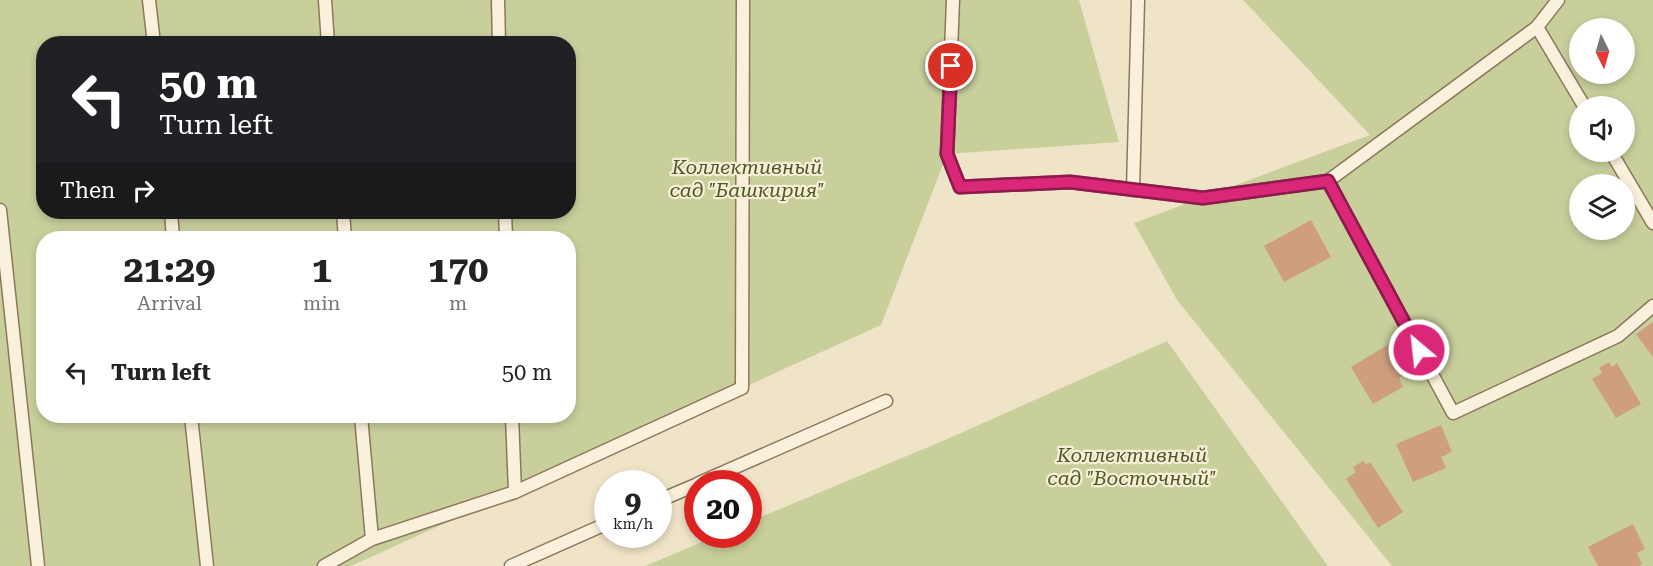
<!DOCTYPE html>
<html lang="en">
<head>
<meta charset="utf-8">
<style>
	body { margin:0; font-family:"Roboto Serif",serif; background:#f6f6f6; color:#222; height:100vh; display:flex; flex-direction:column; font-size:22px; white-space:nowrap }
	* { box-sizing:border-box; margin:0 }
	p { font-size:20px; color:#767676 }
	.icon { flex:none; width:33px; height:33px; fill:none; stroke:currentColor; stroke-width:2; stroke-linecap:round; stroke-linejoin:round }
	.map { position:relative; flex:1; overflow:hidden }
	.panel { position:absolute; left:36px; top:231px; width:540px; height:192px; display:flex; flex-direction:column; background:#fff; border-radius:24px; box-shadow:0 3px 9px #0003 }
	.panel>* { flex:none }
	.top-card { position:absolute; left:36px; top:36px; width:540px; height:183px; border-radius:24px; box-shadow:0 3px 9px #0003; background:#202124; color:#fff; overflow:hidden }
	.needle { width:39px; rotate:175deg }
	.controls { position:absolute; left:1569px; top:18px; display:grid; gap:12px }
	.controls a { display:grid; place-items:center; width:66px; height:66px; border-radius:50%; background:#fff; box-shadow:0 3px 9px #0003; font-size:30px }
	.speed { position:absolute; left:594px; top:470px; display:flex; gap:12px; font-size:30px; font-weight:700; text-align:center }
	.speed>* { display:grid; place-content:center; width:78px; height:78px; border-radius:50%; background:#fff; box-shadow:0 3px 9px #0003; line-height:1 }
	.speed small { font-size:15px; font-weight:400 }
	.speed .limit { border:9px solid #d22; background:#fff; color:#111 }
	.pin { position:absolute; display:grid; place-items:center; width:51px; height:51px; color:#fff; margin:-26px; border:3px solid #fff; border-radius:50%; box-shadow:0 2px 6px #0007 }
	.me { position:absolute; width:66px; margin:-33px; rotate:332deg; stroke-linejoin:round; filter:drop-shadow(0 0 4px #0008) }
	.turn { display:flex; align-items:center; gap:21px; height:126px; padding:0 24px; font-size:27px }
	.turn .icon { width:78px; height:78px; stroke-width:2.5 }
	.turn b { display:block; font-size:42px; line-height:51px }
	.then { display:flex; align-items:center; height:57px; padding:0 24px; background:#0003; gap:12px; font-size:22px }
	.eta { display:flex; justify-content:space-evenly; align-items:center; height:102px; text-align:center }
	.eta b { font-size:36px; font-weight:700; line-height:42px }
	ul { padding:0; list-style:none }
	li { display:flex; align-items:center; gap:18px; height:78px; padding:0 24px }
	li div { flex:1 }
	li b { display:block; font-size:22px }
	li em { font-style:normal }
	.map>svg:first-child { display:block }
	.green { fill:#c9cf9b; fill-rule:evenodd }
	.building { fill:#cf9f7d }
	.lines { fill:none; stroke-linecap:round; stroke-linejoin:round }
	.service-casing { stroke:#8d765c; stroke-width:15 }
	.service { stroke:#faf1dc; stroke-width:12 }
	.route-casing { stroke:#8e194d; stroke-width:15 }
	.route { stroke:#db2777; stroke-width:10 }
	.labels { text-anchor:middle; dominant-baseline:central; stroke-width:4.5; stroke-linejoin:round; paint-order:stroke }
	.park-label { font-size:20px; font-style:italic; fill:#4d5a26; stroke:#f7eed8 }
</style>
</head>
<body>
<div class="map">
<svg width="1653" height="566" viewBox="0 0 1653 566">
	<rect width="100%" height="100%" fill="#f0e4c8"/>
	<!-- green -->
	<g class="green">
		<path d="M0 0H1079L1119 142 947 154 881 325 351 566H0ZM44 44H568V212H44ZM44 238H568V416H44Z"/>
		<path d="M1243 0H1653V566H1392L1177 300 1134 223 1370 135ZM1580 28H1624V74H1580ZM1580 106H1624V152H1580ZM1580 184H1624V230H1580Z"/>
		<path d="M1167 341 1328 566H645L721 534H748L749 522 945 440Z"/>
	</g>
	<!-- building -->
	<g class="building">
		<path d="M1311 220 1331 257 1284 282 1264 246Z"/>
		<path d="M1653 322V357L1636 334Z"/>
		<path d="M1389 344 1406 374 1399 378 1403 387 1373 404 1351 367Z"/>
		<path d="M1609 362 1612 367 1617 363 1641 404 1616 418 1592 379 1602 373 1599 368Z"/>
		<path d="M1441 425 1452 452 1441 457 1446 468 1413 482 1396 444Z"/>
		<path d="M1363 461 1366 465 1370 462 1403 512 1378 528 1346 479 1356 472 1353 467Z"/>
		<path d="M1633 524 1645 549 1637 553 1642 564 1639 566H1598L1588 547Z"/>
	</g>
	<g class="lines">
		<defs>
			<g id="service">
				<path d="M149 0 154 44"/>
				<path d="M325 0 328 44"/>
				<path d="M498 0 499 44"/>
				<path d="M953 0 947 154 960 187 1070 182 1203 198 1328 181"/>
				<path d="M1558 0 1537 27 1328 181 1453 413 1618 336 1653 306"/>
				<path d="M1537 27 1584 106"/>
				<path d="M1611 152 1653 223"/>
				<path d="M1133 190 1138 0"/>
				<path d="M0 210 38 566"/>
				<path d="M171 212 173 238"/>
				<path d="M343 212 345 238"/>
				<path d="M505 212 506 238"/>
				<path d="M191 416 207 566"/>
				<path d="M361 416 372 539"/>
				<path d="M512 416 515 492"/>
				<path d="M699 483 886 401"/>
				<path d="M658 501 698 484"/>
				<path d="M324 566 372 539 515 492 742 388 743 0"/>
				<path d="M511 566 608 523"/>
			</g>
		</defs>
		<!-- service casing -->
		<use href="#service" class="service-casing"/>
		<!-- service -->
		<use href="#service" class="service"/>
	</g>
	<g class="lines">
		<defs>
			<path id="route" d="M951 66 947 154 960 187 1070 182 1203 198 1328 181 1419 350"/>
		</defs>
		<!-- route casing -->
		<use href="#route" class="route-casing"/>
		<!-- route -->
		<use href="#route" class="route"/>
	</g>
	<g class="labels">
		<!-- park labels -->
		<g class="park-label">
			<text x="747" y="167">Коллективный<tspan x="747" dy="23">сад "Башкирия"</tspan></text>
			<text x="1132" y="455">Коллективный<tspan x="1132" dy="23">сад "Восточный"</tspan></text>
		</g>
	</g>
</svg>
<div class="controls">
<a><svg class="needle" viewBox="-14 -14 28 28"><path d="M0-13l5 13h-10z" fill="#e53935"/><path d="M0 13l5-13h-10z" fill="#767676"/></svg></a>
<a><svg class="icon" aria-label="sound" viewBox="0 0 24 24"><path d="M4 9h4l5-4v14l-5-4H4zM17 9q2 3 0 6"/></svg></a>
<a><svg class="icon" aria-label="layers" viewBox="0 0 24 24"><path d="M12 4l9 5-9 5-9-5zM3 14l9 5 9-5"/></svg></a>
</div>
<div class="speed"><div>9<small>km/h</small></div><div class="limit">20</div></div>
<div class="pin" style="left:951px;top:66px;background:#d93025"><svg class="icon" aria-label="arrive" viewBox="0 0 24 24"><path d="M6 21V4h12l-3 4 3 4H6"/></svg></div>
<svg class="me" style="left:1419px;top:350px" viewBox="-20 -20 40 40"><circle r="17" fill="#db2777" stroke="#fff" stroke-width="3"/><path d="M0-11L8 9 0 5-8 9z" fill="#fff"/></svg>
<div class="top-card">
<div class="turn"><svg class="icon" aria-label="left" viewBox="0 0 24 24"><path d="M17 20v-9H6M10 6l-5 5 5 5"/></svg><div><b>50 m</b>Turn left</div></div>
<div class="then">Then<svg class="icon" aria-label="right" viewBox="0 0 24 24"><path d="M7 20v-9h11M14 6l5 5-5 5"/></svg></div>
</div>
<section class="panel">
<div class="eta">
<div><b>21:29</b><p>Arrival</p></div>
<div><b>1</b><p>min</p></div>
<div><b>170</b><p>m</p></div>
</div>
<ul>
<li><svg class="icon" aria-label="left" viewBox="0 0 24 24"><path d="M17 20v-9H6M10 6l-5 5 5 5"/></svg><div><b>Turn left</b></div><em>50 m</em></li>
</ul>
</section>
</div>
</body>
</html>
